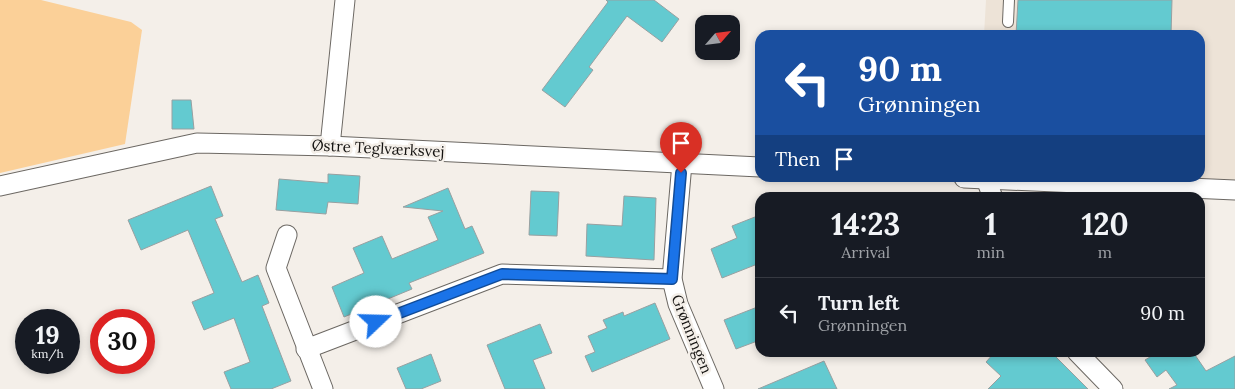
<!DOCTYPE html>
<html lang="en">
<head>
<meta charset="utf-8">
<style>
	body { margin:0; font-family:Lora,serif; background:#242831; color:#f1f3f6; height:100vh; display:flex; flex-direction:column; font-size:19px; white-space:nowrap }
	* { box-sizing:border-box; margin:0 }
	p { font-size:16px; color:#9ea1a6 }
	.icon { flex:none; width:28px; height:28px; fill:none; stroke:currentColor; stroke-width:2; stroke-linecap:round; stroke-linejoin:round }
	.map { position:relative; flex:1; overflow:hidden }
	.panel { position:absolute; left:755px; top:192px; width:450px; height:165px; display:flex; flex-direction:column; background:#171b24; border-radius:15px; box-shadow:0 2px 8px #0003 }
	.panel>* { flex:none }
	.hud { position:absolute; left:755px; top:30px; width:450px; height:152px; border-radius:15px; box-shadow:0 2px 8px #0003; background:#1a4fa0; color:#fff; overflow:hidden }
	.needle { width:32px; rotate:62deg }
	.controls { position:absolute; left:695px; top:15px; display:grid; gap:10px }
	.controls a { display:grid; place-items:center; width:45px; height:45px; border-radius:10px; background:#171b24; box-shadow:0 2px 8px #0003; font-size:25px }
	.speed { position:absolute; left:15px; top:309px; display:flex; gap:10px; font-size:25px; font-weight:700; text-align:center }
	.speed>* { display:grid; place-content:center; width:65px; height:65px; border-radius:50%; background:#171b24; box-shadow:0 2px 8px #0003; line-height:1 }
	.speed small { font-size:12px; font-weight:400 }
	.speed .limit { border:8px solid #d22; background:#fff; color:#111 }
	.pin { position:absolute; display:grid; place-items:center; width:42px; height:42px; color:#fff; margin:-51px -21px; border-radius:50% 50% 50% 0; rotate:-45deg; box-shadow:0 0 5px #0007 }
	.pin .icon { rotate:45deg }
	.me { position:absolute; width:55px; margin:-28px; rotate:69deg; stroke-linejoin:round; filter:drop-shadow(0 0 4px #0008) }
	.turn { display:flex; align-items:center; gap:18px; height:105px; padding:0 20px; font-size:22px }
	.turn .icon { width:65px; height:65px; stroke-width:2.5 }
	.turn b { display:block; font-size:35px; line-height:42px }
	.then { display:flex; align-items:center; height:48px; padding:0 20px; background:#0003; gap:10px; font-size:19px }
	.eta { display:flex; justify-content:space-evenly; align-items:center; height:85px; text-align:center }
	.eta b { font-size:30px; font-weight:700; line-height:35px }
	ul { padding:0; list-style:none }
	li { display:flex; align-items:center; gap:15px; height:70px; padding:0 20px; border-top:1px solid #363941 }
	li div { flex:1 }
	li b { display:block; font-size:19px }
	li em { font-style:normal }
	.map>svg:first-child { display:block }
	.built { fill:#ede3d7 }
	.green { fill:#fbd098 }
	.building { fill:#63cad0; stroke:#98a0a1 }
	.lines { fill:none; stroke-linecap:round; stroke-linejoin:round }
	.lane-casing { stroke:#6c6863; stroke-width:12 }
	.street-casing { stroke:#6c6863; stroke-width:21 }
	.lane { stroke:#fff; stroke-width:10 }
	.street { stroke:#fff; stroke-width:19 }
	.route-casing { stroke:#114b97; stroke-width:12 }
	.route { stroke:#1a73e8; stroke-width:9 }
	.labels { text-anchor:middle; dominant-baseline:central; stroke-width:5; stroke-linejoin:round; paint-order:stroke }
	.street-label { font-size:15px; fill:#141210; stroke:#f4efe9 }
</style>
</head>
<body>
<div class="map">
<svg width="1235" height="389" viewBox="0 0 1235 389">
	<rect width="100%" height="100%" fill="#f4efe9"/>
	<!-- built -->
	<path class="built" d="M986 0H1235V181L1169 178H1200V35H984Z"/>
	<!-- green -->
	<path class="green" d="M0 0H41L131 22 142 30 125 144 0 173Z"/>
	<!-- building -->
	<g class="building">
		<path d="M606 0H654L679 19 662 42 627 16 589 67 593 70 565 107 542 90 608 2Z"/>
		<path d="M1018 0H1172L1171 35H1016Z"/>
		<path d="M172 100H191L194 129H172Z"/>
		<path d="M328 174 360 176 358 204 328 202 326 214 276 210 279 179 328 183Z"/>
		<path d="M211 186 223 216 215 219 242 282 258 275 269 303 262 306 291 381 271 389H231L224 372 250 362 234 318 204 330 192 302 214 293 188 230 141 250 128 220Z"/>
		<path d="M448 188 465 229 472 226 484 253 409 283 412 289 344 317 332 287 364 273 353 248 382 236 392 259 438 240 428 217 443 211 403 207Z"/>
		<path d="M531 191 559 192 557 236 529 235Z"/>
		<path d="M624 196 656 198 654 260 586 256 587 224 622 226Z"/>
		<path d="M760 215V263L722 278 711 249 737 238 732 226Z"/>
		<path d="M655 303 670 339 592 372 585 356 595 352 588 336 607 328 603 320 623 312 624 316Z"/>
		<path d="M760 306V340L736 349 724 320Z"/>
		<path d="M540 324 552 353 533 360 545 389H505L487 345Z"/>
		<path d="M995 352H1051L1088 389H988L1001 376 986 362Z"/>
		<path d="M1154 352H1193L1206 371 1235 356V389H1169L1177 385 1166 370 1157 377 1145 360 1155 354Z"/>
		<path d="M431 354 441 381 421 389H406L397 368Z"/>
		<path d="M824 361 837 389H758Z"/>
	</g>
	<g class="lines">
		<defs>
			<path id="lane" d="M1008 22 1009 0"/>
			<g id="street">
				<path d="M330 146 345 0"/>
				<path d="M682 163 672 279 678 304 714 389"/>
				<path d="M964 178 1235 190"/>
				<path d="M986 179 993 198"/>
				<path d="M0 186 197 143 330 146 760 167"/>
				<path d="M287 235 276 268 323 389"/>
				<path d="M306 349 502 274 672 279"/>
				<path d="M1077 352 1113 389"/>
			</g>
		</defs>
		<!-- lane casing -->
		<use href="#lane" class="lane-casing"/>
		<!-- street casing -->
		<use href="#street" class="street-casing"/>
		<!-- lane -->
		<use href="#lane" class="lane"/>
		<!-- street -->
		<use href="#street" class="street"/>
	</g>
	<g class="lines">
		<defs>
			<path id="route" d="M376 322 502 274 672 279 681 173"/>
		</defs>
		<!-- route casing -->
		<use href="#route" class="route-casing"/>
		<!-- route -->
		<use href="#route" class="route"/>
	</g>
	<g class="labels">
		<!-- street labels -->
		<g class="street-label">
			<text transform="translate(378 148) rotate(3)">Østre Teglværksvej</text>
			<text transform="translate(692 334) rotate(68)">Grønningen</text>
		</g>
	</g>
</svg>
<div class="controls">
<a><svg class="needle" viewBox="-14 -14 28 28"><path d="M0-13l5 13h-10z" fill="#e53935"/><path d="M0 13l5-13h-10z" fill="#9ea1a6"/></svg></a>
</div>
<div class="speed"><div>19<small>km/h</small></div><div class="limit">30</div></div>
<div class="pin" style="left:681px;top:173px;background:#d93025"><svg class="icon" aria-label="arrive" viewBox="0 0 24 24"><path d="M6 21V4h12l-3 4 3 4H6"/></svg></div>
<svg class="me" style="left:376px;top:322px" viewBox="-20 -20 40 40"><circle r="19" fill="#fff"/><path d="M0-13L10 11 0 6-10 11z" fill="#1a73e8"/></svg>
<div class="hud">
<div class="turn"><svg class="icon" aria-label="left" viewBox="0 0 24 24"><path d="M17 20v-9H6M10 6l-5 5 5 5"/></svg><div><b>90 m</b>Grønningen</div></div>
<div class="then">Then<svg class="icon" aria-label="arrive" viewBox="0 0 24 24"><path d="M6 21V4h12l-3 4 3 4H6"/></svg></div>
</div>
<section class="panel">
<div class="eta">
<div><b>14:23</b><p>Arrival</p></div>
<div><b>1</b><p>min</p></div>
<div><b>120</b><p>m</p></div>
</div>
<ul>
<li><svg class="icon" aria-label="left" viewBox="0 0 24 24"><path d="M17 20v-9H6M10 6l-5 5 5 5"/></svg><div><b>Turn left</b><p>Grønningen</p></div><em>90 m</em></li>
</ul>
</section>
</div>
</body>
</html>
